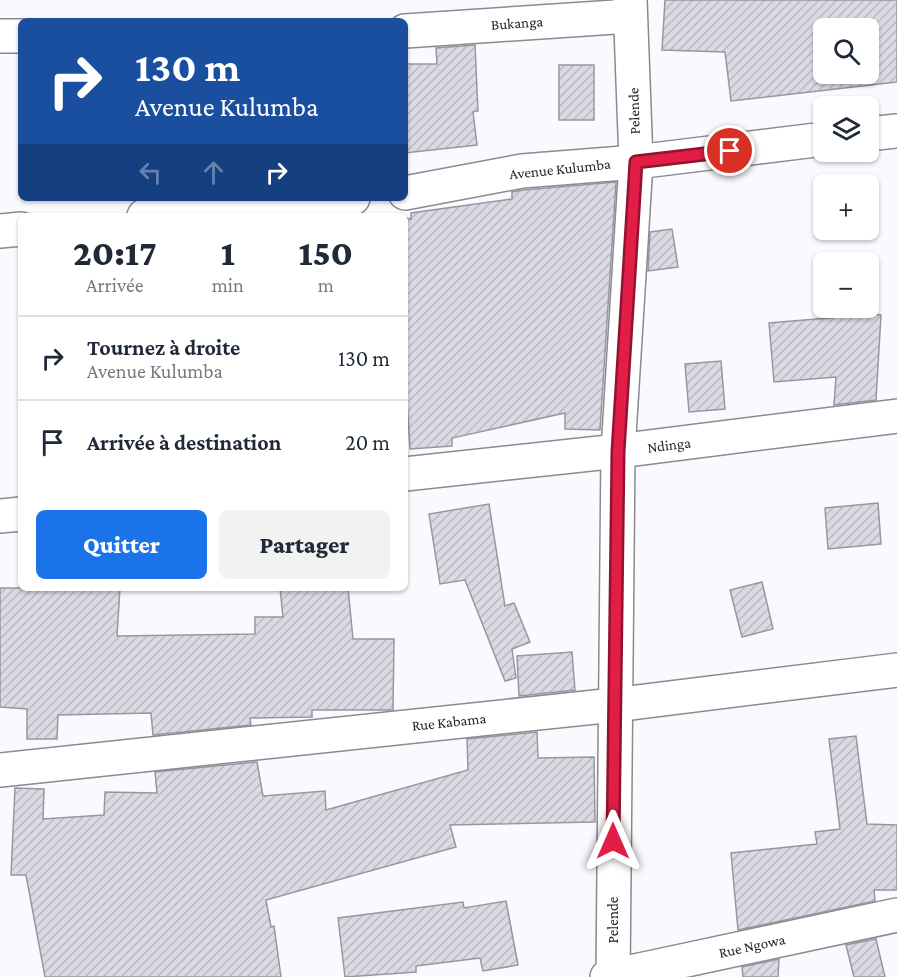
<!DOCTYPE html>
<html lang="fr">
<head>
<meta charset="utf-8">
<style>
	body { margin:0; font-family:"Crimson Pro",serif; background:#f2f2f3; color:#1f2937; height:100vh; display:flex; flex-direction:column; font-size:22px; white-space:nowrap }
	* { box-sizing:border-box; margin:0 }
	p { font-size:20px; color:#747a83 }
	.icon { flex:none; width:33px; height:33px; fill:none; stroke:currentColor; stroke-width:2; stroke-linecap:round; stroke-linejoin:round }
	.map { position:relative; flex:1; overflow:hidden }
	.side { position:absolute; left:18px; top:213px; width:390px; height:378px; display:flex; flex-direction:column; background:#fff; border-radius:9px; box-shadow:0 2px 4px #0004 }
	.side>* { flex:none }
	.guide { position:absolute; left:18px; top:18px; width:390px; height:183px; border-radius:9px; box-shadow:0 2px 4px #0004; background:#1a4fa0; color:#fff; overflow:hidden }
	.tools { position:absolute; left:813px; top:18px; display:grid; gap:12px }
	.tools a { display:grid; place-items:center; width:66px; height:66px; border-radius:9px; background:#fff; box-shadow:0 2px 4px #0004; font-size:30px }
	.pin { position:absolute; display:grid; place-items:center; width:51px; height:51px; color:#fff; margin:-26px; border:3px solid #fff; border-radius:50%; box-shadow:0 2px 6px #0007 }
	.me { position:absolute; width:66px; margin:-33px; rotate:0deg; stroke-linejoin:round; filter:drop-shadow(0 0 4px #0008) }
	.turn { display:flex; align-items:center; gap:21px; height:126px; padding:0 18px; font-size:27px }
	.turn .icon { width:78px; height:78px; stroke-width:2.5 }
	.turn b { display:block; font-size:42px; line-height:51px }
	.lanes { display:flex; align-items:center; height:57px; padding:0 18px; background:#0003; justify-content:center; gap:30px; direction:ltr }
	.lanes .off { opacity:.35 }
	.eta { display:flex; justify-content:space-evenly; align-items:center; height:102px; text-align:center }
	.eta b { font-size:36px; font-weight:800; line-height:42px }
	.cta { display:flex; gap:12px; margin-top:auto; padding:12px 18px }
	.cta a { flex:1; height:69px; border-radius:9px; background:#1a73e8; color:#fff; font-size:24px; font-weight:800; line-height:69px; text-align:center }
	.cta a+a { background:#f2f2f3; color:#1f2937 }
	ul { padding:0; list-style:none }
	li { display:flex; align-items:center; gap:18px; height:84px; padding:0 18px; border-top:2px solid #e0e1e3 }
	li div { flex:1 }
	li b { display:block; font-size:22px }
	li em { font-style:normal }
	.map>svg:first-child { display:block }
	.building { fill:url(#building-hatch); stroke:#9797a0; stroke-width:1.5; fill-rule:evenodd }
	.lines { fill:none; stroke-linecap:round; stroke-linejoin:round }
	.minor-casing { stroke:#898a92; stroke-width:36 }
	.minor { stroke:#fff; stroke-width:33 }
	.route-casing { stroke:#92132f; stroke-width:15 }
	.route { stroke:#e11d48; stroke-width:10 }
	.labels { text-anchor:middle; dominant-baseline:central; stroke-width:5; stroke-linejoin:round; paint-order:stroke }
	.street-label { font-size:15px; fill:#242428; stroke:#fff }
</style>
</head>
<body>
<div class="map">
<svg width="897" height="977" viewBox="0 0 897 977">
	<defs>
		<pattern id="building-hatch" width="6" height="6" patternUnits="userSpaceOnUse" patternTransform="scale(1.5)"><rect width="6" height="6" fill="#d9dae3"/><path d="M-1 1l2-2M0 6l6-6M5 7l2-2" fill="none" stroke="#babbc3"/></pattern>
	</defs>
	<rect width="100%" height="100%" fill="#fafafe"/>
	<!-- building -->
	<g class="building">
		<path d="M665 0H897V82L731 101 725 52 662 50ZM824 28H868V74H824Z"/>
		<path d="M475 45 478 111 473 112 477 145 405 153V64H437L436 48Z"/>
		<rect x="559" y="65" width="35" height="55"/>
		<path d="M616 182 600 430 565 429V413L452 438V446L410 449 405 370V218L411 219V213L512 199V192L524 190Z"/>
		<path d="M672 229 678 267 648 271 650 232Z"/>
		<path d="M840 312 881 315 876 400 834 405 836 377 774 382 769 323 840 317Z"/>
		<path d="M721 361 725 409 689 412 685 364Z"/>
		<path d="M878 503 881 544 828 549 825 508Z"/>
		<path d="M489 504 505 606 514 603 530 642 512 649 516 678 505 681 465 580 440 584 429 514Z"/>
		<path d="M762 582 773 629 742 637 730 590Z"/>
		<path d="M0 588H120L117 636 255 634V617H283L280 588H348L353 639H394L393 710H312V717L250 718 251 725 153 735 151 713 58 715 57 739H27V709L0 707Z"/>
		<path d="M572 652 575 690 519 696 517 656Z"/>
		<path d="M537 732 538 758 594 757 595 822 450 825 456 847 266 900 271 927 274 926 281 977H45L26 875H11L15 788 44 789 43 819 104 815 105 792 157 793 155 772 257 762 263 796 325 791 326 810 468 770 467 739Z"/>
		<path d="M856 736 867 824 897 825V890H874L875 901 738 930 731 853 817 844 815 832 840 829 829 739Z"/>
		<path d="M506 901 518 965 483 971 480 958 416 966V972L345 977 338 918 463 902 464 908Z"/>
		<path d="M876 939 885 977H854L846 945Z"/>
		<path d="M779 959 778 977H743L742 967Z"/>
	</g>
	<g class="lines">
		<defs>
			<g id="minor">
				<path d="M405 31 630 16"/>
				<path d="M0 36H21"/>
				<path d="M868 134 897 131"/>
				<path d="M405 193 522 171 636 162 824 139"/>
				<path d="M144 216 353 198"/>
				<path d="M0 231 21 229"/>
				<path d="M405 474 618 451 897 416"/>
				<path d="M0 516 21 514"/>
				<path d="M0 770 614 705 897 670"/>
				<path d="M607 977 897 915"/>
				<path d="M613 977 618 451 636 162 630 0"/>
			</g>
		</defs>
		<!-- minor casing -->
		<use href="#minor" class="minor-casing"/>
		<!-- minor -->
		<use href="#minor" class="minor"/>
	</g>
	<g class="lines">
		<defs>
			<path id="route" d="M613 841 618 452 636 162 730 151"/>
		</defs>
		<!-- route casing -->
		<use href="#route" class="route-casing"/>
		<!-- route -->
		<use href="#route" class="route"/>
	</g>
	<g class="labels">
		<!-- street labels -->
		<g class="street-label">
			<text transform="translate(517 23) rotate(-4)">Bukanga</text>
			<text transform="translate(634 111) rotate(-92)">Pelende</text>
			<text transform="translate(560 169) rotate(-6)">Avenue Kulumba</text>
			<text transform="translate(669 445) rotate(-7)">Ndinga</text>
			<text transform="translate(449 722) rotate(-6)">Rue Kabama</text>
			<text transform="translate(613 920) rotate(-90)">Pelende</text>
			<text transform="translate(752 946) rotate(-12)">Rue Ngowa</text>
		</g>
	</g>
</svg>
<div class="tools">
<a><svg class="icon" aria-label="search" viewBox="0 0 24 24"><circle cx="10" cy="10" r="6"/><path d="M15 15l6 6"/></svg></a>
<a><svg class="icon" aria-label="layers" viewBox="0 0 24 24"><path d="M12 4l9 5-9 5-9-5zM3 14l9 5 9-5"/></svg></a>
<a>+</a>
<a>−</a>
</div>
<div class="pin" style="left:730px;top:151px;background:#d93025"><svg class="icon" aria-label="arrive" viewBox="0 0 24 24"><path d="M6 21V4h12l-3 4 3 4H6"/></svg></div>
<svg class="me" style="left:613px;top:841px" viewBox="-20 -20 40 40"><path d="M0-17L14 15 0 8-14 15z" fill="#e11d48" stroke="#fff" stroke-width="4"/></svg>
<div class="guide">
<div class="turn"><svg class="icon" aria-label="right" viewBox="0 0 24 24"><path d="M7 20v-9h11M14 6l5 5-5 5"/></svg><div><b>130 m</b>Avenue Kulumba</div></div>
<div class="lanes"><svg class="icon off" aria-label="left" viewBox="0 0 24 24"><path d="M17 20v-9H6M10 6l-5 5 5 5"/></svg><svg class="icon off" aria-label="ahead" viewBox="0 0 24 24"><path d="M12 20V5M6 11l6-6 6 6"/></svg><svg class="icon" aria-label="right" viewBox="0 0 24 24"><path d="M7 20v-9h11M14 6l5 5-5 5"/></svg></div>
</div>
<section class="side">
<div class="eta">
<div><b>20:17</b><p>Arrivée</p></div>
<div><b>1</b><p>min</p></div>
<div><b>150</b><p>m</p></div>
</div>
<ul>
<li><svg class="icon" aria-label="right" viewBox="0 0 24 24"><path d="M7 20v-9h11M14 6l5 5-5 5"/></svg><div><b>Tournez à droite</b><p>Avenue Kulumba</p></div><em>130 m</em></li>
<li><svg class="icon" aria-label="arrive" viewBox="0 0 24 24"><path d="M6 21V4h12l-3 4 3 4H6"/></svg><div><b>Arrivée à destination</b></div><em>20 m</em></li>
</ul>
<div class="cta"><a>Quitter</a><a>Partager</a></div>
</section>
</div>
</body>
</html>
